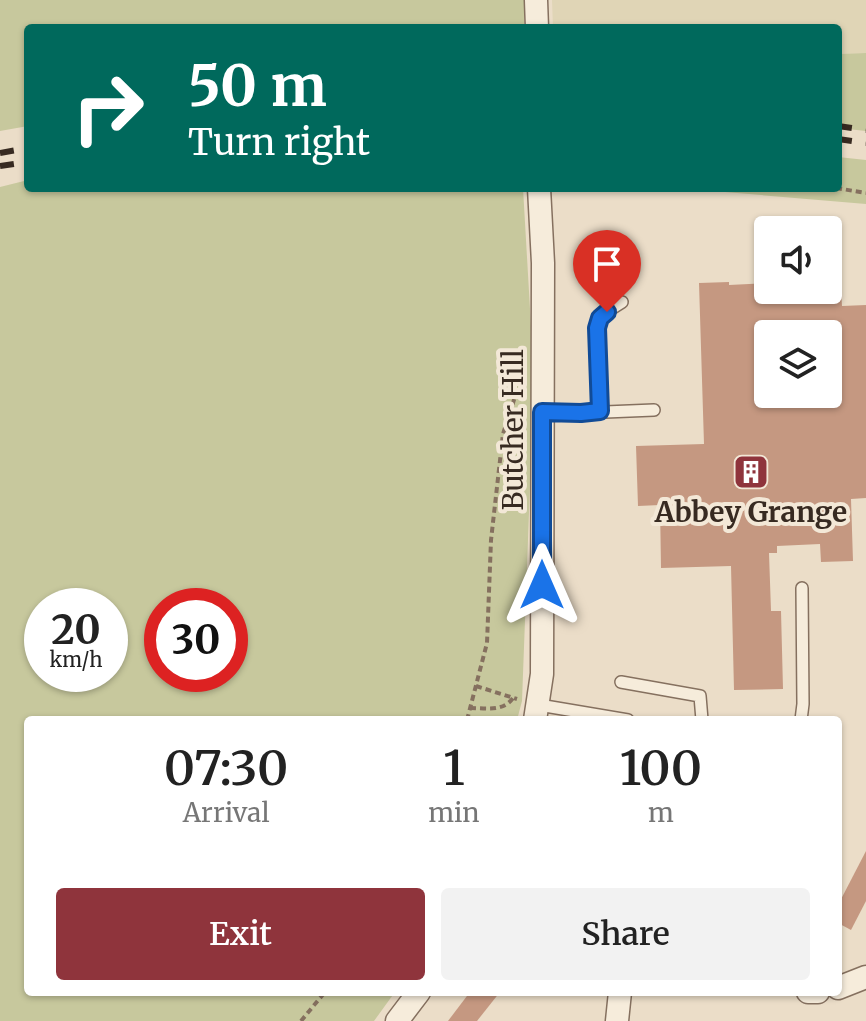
<!DOCTYPE html>
<html lang="en">
<head>
<meta charset="utf-8">
<style>
	body { margin:0; font-family:Merriweather,serif; background:#f2f2f2; color:#222; height:100vh; display:flex; flex-direction:column; font-size:30px; white-space:nowrap }
	* { box-sizing:border-box; margin:0 }
	p { font-size:26px; color:#767676 }
	.icon { flex:none; width:44px; height:44px; fill:none; stroke:currentColor; stroke-width:2; stroke-linecap:round; stroke-linejoin:round }
	.map { position:relative; flex:1; overflow:hidden }
	.panel { position:absolute; left:24px; top:716px; width:818px; height:280px; display:flex; flex-direction:column; background:#fff; border-radius:8px; box-shadow:0 2px 6px #0004 }
	.panel>* { flex:none }
	.banner { position:absolute; left:24px; top:24px; width:818px; height:168px; border-radius:8px; box-shadow:0 2px 6px #0004; background:#00695c; color:#fff; overflow:hidden }
	.fabs { position:absolute; left:754px; top:216px; display:grid; gap:16px }
	.fabs a { display:grid; place-items:center; width:88px; height:88px; border-radius:8px; background:#fff; box-shadow:0 2px 6px #0004; font-size:40px }
	.speed { position:absolute; left:24px; top:588px; display:flex; gap:16px; font-size:40px; font-weight:700; text-align:center }
	.speed>* { display:grid; place-content:center; width:104px; height:104px; border-radius:50%; background:#fff; box-shadow:0 2px 6px #0004; line-height:1 }
	.speed small { font-size:20px; font-weight:400 }
	.speed .limit { border:12px solid #d22; background:#fff; color:#111 }
	.pin { position:absolute; display:grid; place-items:center; width:68px; height:68px; color:#fff; margin:-82px -34px; border-radius:50% 50% 50% 0; rotate:-45deg; box-shadow:0 0 8px #0007 }
	.pin .icon { rotate:45deg }
	.me { position:absolute; width:88px; margin:-44px; rotate:0deg; stroke-linejoin:round; filter:drop-shadow(0 0 6px #0008) }
	.turn { display:flex; align-items:center; gap:28px; height:168px; padding:0 32px; font-size:36px }
	.turn .icon { width:104px; height:104px; stroke-width:2.5 }
	.turn b { display:block; font-size:56px; line-height:68px }
	.eta { display:flex; justify-content:space-evenly; align-items:center; height:136px; text-align:center }
	.eta b { font-size:48px; font-weight:600; line-height:56px }
	.action { display:flex; gap:16px; margin-top:auto; padding:16px 32px }
	.action a { flex:1; height:92px; border-radius:8px; background:#8f343c; color:#fff; font-size:32px; font-weight:600; line-height:92px; text-align:center }
	.action a+a { background:#f2f2f2; color:#222 }
	.map>svg:first-child { display:block }
	.farmland { fill:#e0d5b6 }
	.green { fill:#c7c89d; fill-rule:evenodd }
	.building { fill:#c59881; fill-rule:evenodd }
	.lines { fill:none; stroke-linecap:round; stroke-linejoin:round }
	.service-casing { stroke:#85705f; stroke-width:14 }
	.minor-casing { stroke:#85705f; stroke-width:25 }
	.path { stroke:#85705f; stroke-width:4; stroke-dasharray:6 4; stroke-linecap:butt }
	.service { stroke:#f6ecdb; stroke-width:11 }
	.minor { stroke:#f6ecdb; stroke-width:22 }
	.rail { stroke:#372a21; stroke-width:6; stroke-dasharray:14 14; stroke-linecap:butt }
	.route-casing { stroke:#114b97; stroke-width:20 }
	.route { stroke:#1a73e8; stroke-width:14 }
	.labels { text-anchor:middle; dominant-baseline:central; stroke-width:8; stroke-linejoin:round; paint-order:stroke }
	.street-label { font-size:28px; fill:#372a21; stroke:#f3e8d7 }
	.poi-label { font-size:28px; font-weight:bold; fill:#372a21; stroke:#f3e8d7 }
</style>
</head>
<body>
<div class="map">
<svg width="866" height="1021" viewBox="0 0 866 1021">
	<rect width="100%" height="100%" fill="#ebddc8"/>
	<!-- farmland -->
	<path class="farmland" d="M552 0H866V53L838 54V28H553Z"/>
	<!-- green -->
	<g class="green">
		<path d="M0 0H525L524 28H28V126L0 131Z"/>
		<path d="M866 53V131L838 128V54Z"/>
		<path d="M838 157 866 160V204L677 188H838Z"/>
		<path d="M28 180V188H523L534 378 522 701 517 720H28V992H395L374 1021H0V187ZM42 606H110V674H42ZM162 606H230V674H162Z"/>
	</g>
	<!-- building -->
	<g class="building">
		<path d="M729 282V285L768 283V290H841L842 306 866 305V498L851 499 853 561 821 562 820 544 777 546V553H769L771 611H781L783 689 734 690 731 566 661 568 660 505 638 506 636 446 704 444 699 283ZM768 334H828V394H768Z"/>
		<path d="M866 851V901L851 930 838 923V905Z"/>
		<path d="M470 992H500L477 1021H448Z"/>
	</g>
	<g class="lines">
		<defs>
			<g id="service">
				<path d="M600 411 598 323 603 314 622 302"/>
				<path d="M542 412 581 413 654 410"/>
				<path d="M621 682 700 696 702 720"/>
				<path d="M539 705 628 720"/>
				<path d="M801 720 803 704 802 588"/>
			</g>
			<g id="minor">
				<path d="M536 0 537 28"/>
				<path d="M535 720 542 674 543 263 539 188"/>
				<path d="M838 988 866 977"/>
				<path d="M808 992H818"/>
				<path d="M397 1021 419 992"/>
				<path d="M617 1021 620 992"/>
			</g>
		</defs>
		<!-- service casing -->
		<use href="#service" class="service-casing"/>
		<!-- minor casing -->
		<use href="#minor" class="minor-casing"/>
		<!-- path -->
		<g class="path">
			<path d="M836 188 866 193"/>
			<path d="M476 686 517 699"/>
			<path d="M470 708C486 708 503 712 513 698"/>
			<path d="M467 720 487 643 491 540 503 434 519 384"/>
			<path d="M301 1021 325 992"/>
		</g>
		<!-- service -->
		<use href="#service" class="service"/>
		<!-- minor -->
		<use href="#minor" class="minor"/>
		<!-- rail -->
		<g class="rail">
			<path d="M838 126 866 130"/>
			<path d="M838 139 866 143"/>
			<path d="M0 153 28 148"/>
			<path d="M0 166 28 162"/>
		</g>
	</g>
	<g class="lines">
		<defs>
			<path id="route" d="M542 585V412L581 413 600 411 597 328 600 318 607 312"/>
		</defs>
		<!-- route casing -->
		<use href="#route" class="route-casing"/>
		<!-- route -->
		<use href="#route" class="route"/>
	</g>
	<!-- icons -->
	<defs>
		<symbol id="building-square" viewBox="-11 -11 22 22"><rect x="-9" y="-9" width="18" height="18" rx="4" fill="#8f343c" stroke="#f3e8d7"/><path d="M-4-6H4V6H1V3H-1V6H-4ZM-2.5-4.3h1.7v1.8h-1.7ZM.8-4.3h1.7v1.8H.8ZM-2.5-1h1.7V.8h-1.7ZM.8-1h1.7V.8H.8Z" fill="#fff"/></symbol>
	</defs>
	<g fill-rule="evenodd">
		<use href="#building-square" x="731" y="452" width="40" height="40"/>
	</g>
	<g class="labels">
		<!-- street labels -->
		<g class="street-label">
			<text transform="translate(513 430) rotate(-90)">Butcher Hill</text>
		</g>
		<!-- poi labels -->
		<g class="poi-label">
			<text x="751" y="512">Abbey Grange</text>
		</g>
	</g>
</svg>
<div class="fabs">
<a><svg class="icon" aria-label="sound" viewBox="0 0 24 24"><path d="M4 9h4l5-4v14l-5-4H4zM17 9q2 3 0 6"/></svg></a>
<a><svg class="icon" aria-label="layers" viewBox="0 0 24 24"><path d="M12 4l9 5-9 5-9-5zM3 14l9 5 9-5"/></svg></a>
</div>
<div class="speed"><div>20<small>km/h</small></div><div class="limit">30</div></div>
<div class="pin" style="left:607px;top:312px;background:#d93025"><svg class="icon" aria-label="arrive" viewBox="0 0 24 24"><path d="M6 21V4h12l-3 4 3 4H6"/></svg></div>
<svg class="me" style="left:542px;top:585px" viewBox="-20 -20 40 40"><path d="M0-17L14 15 0 8-14 15z" fill="#1a73e8" stroke="#fff" stroke-width="4"/></svg>
<div class="banner">
<div class="turn"><svg class="icon" aria-label="right" viewBox="0 0 24 24"><path d="M7 20v-9h11M14 6l5 5-5 5"/></svg><div><b>50 m</b>Turn right</div></div>
</div>
<section class="panel">
<div class="eta">
<div><b>07:30</b><p>Arrival</p></div>
<div><b>1</b><p>min</p></div>
<div><b>100</b><p>m</p></div>
</div>
<div class="action"><a>Exit</a><a>Share</a></div>
</section>
</div>
</body>
</html>
